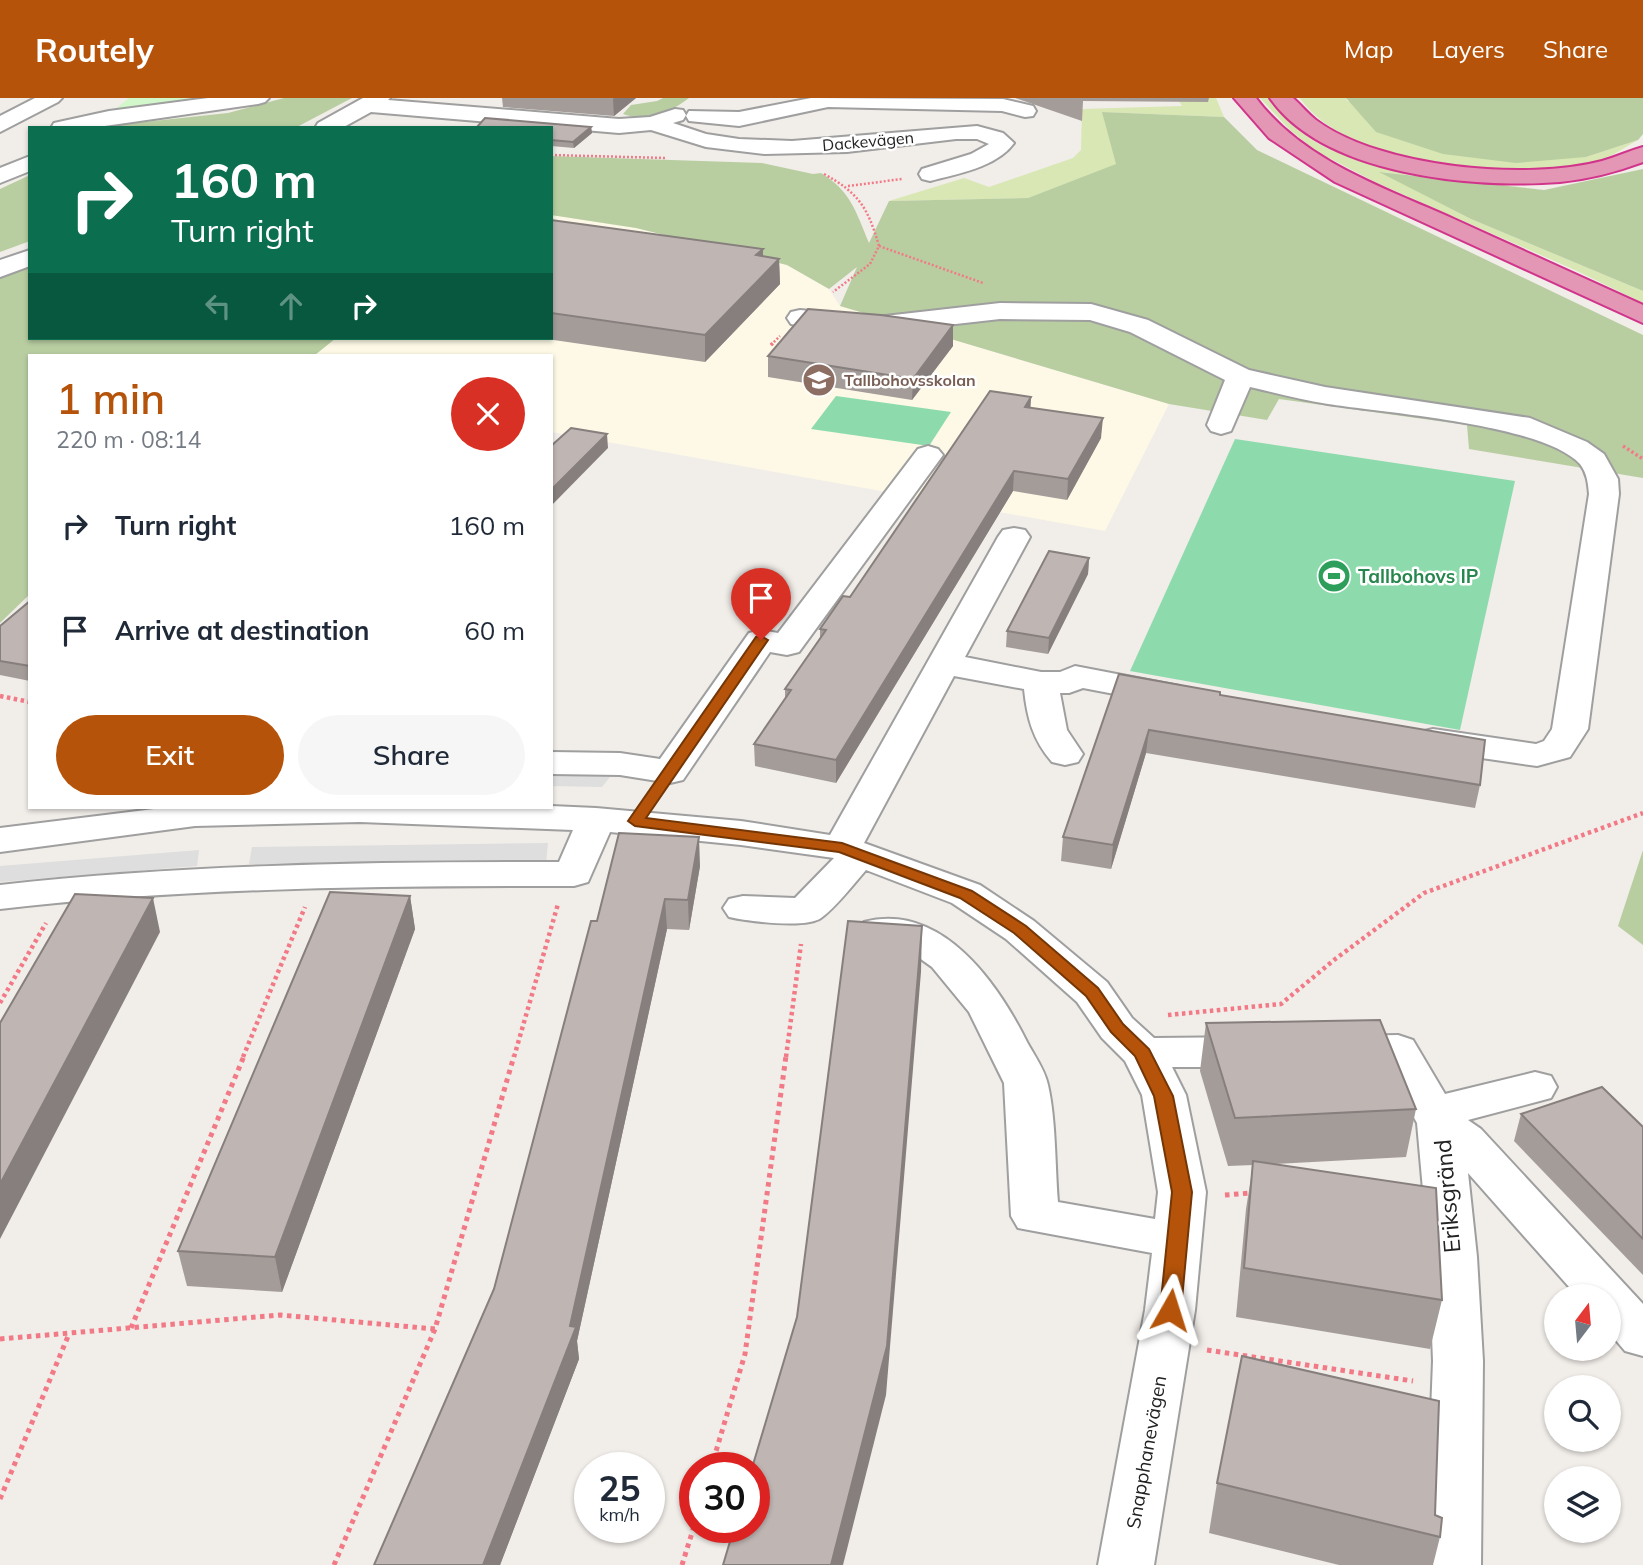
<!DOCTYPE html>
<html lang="en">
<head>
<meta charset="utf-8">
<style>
	body { margin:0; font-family:Mulish,sans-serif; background:#f6f6f7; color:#1f2937; height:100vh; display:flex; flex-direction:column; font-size:26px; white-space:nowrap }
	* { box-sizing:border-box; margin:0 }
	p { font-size:23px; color:#747a83 }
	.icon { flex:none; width:38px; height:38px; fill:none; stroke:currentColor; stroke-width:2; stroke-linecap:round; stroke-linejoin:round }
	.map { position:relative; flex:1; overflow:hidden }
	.panel { position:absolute; left:28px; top:256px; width:525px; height:455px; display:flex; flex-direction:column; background:#fff; border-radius:0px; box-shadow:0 2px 5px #0004 }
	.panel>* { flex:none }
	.guide { position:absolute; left:28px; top:28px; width:525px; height:214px; border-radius:0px; box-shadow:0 2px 5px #0004; background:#0b6e4f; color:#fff; overflow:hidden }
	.needle { width:46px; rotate:16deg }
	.buttons { position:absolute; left:1544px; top:1186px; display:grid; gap:14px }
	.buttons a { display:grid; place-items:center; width:77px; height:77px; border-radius:50%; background:#fff; box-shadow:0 2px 5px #0004; font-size:35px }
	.speed { position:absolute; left:574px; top:1354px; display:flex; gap:14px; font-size:35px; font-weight:700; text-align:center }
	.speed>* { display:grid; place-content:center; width:91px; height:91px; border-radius:50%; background:#fff; box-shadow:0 2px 5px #0004; line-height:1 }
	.speed small { font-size:18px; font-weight:400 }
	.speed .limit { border:10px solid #d22; background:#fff; color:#111 }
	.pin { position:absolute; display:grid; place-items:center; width:60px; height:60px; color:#fff; margin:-72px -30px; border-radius:50% 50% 50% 0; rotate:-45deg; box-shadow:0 0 7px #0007 }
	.pin .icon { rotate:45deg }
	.me { position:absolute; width:77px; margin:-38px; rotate:6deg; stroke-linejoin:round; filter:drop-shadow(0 0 5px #0008) }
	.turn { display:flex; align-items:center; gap:24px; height:147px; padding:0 28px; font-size:32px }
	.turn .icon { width:91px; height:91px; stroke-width:2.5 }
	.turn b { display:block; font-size:49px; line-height:60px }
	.lanes { display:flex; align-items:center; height:66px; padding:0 28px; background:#0003; justify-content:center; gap:35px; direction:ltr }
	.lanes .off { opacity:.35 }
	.round { display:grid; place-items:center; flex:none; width:74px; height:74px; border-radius:37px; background:#f6f6f7 }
	.headline { display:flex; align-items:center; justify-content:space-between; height:119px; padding:0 28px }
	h1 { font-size:42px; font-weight:600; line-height:52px; color:#b45309 }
	.action { display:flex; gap:14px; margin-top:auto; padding:14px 28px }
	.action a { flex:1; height:80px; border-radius:42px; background:#b45309; color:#fff; font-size:28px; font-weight:600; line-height:80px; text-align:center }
	.action a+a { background:#f6f6f7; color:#1f2937 }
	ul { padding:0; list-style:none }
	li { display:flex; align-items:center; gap:21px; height:105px; padding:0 28px }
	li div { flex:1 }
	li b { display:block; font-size:26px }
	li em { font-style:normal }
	header { display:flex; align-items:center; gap:42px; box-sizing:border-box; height:98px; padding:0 35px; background:#b45309; color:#fff }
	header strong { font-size:33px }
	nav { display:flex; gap:38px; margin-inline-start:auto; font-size:24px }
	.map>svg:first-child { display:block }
	.education { fill:#fdf9e6 }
	.grass { fill:#d8e7b3 }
	.forest { fill:#b8cea1 }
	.park { fill:#d1f7cb }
	.pitch { fill:#8ddbad }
	.parking { fill:#dedede }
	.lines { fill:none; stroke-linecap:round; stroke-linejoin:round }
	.minor-casing { stroke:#9f9f9f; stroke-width:4 }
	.highway-casing { stroke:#d1358b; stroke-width:4 }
	.path-far3 { stroke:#f27a87; stroke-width:2.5; stroke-dasharray:2 2; stroke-linecap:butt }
	.path-far2 { stroke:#f27a87; stroke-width:3.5; stroke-dasharray:2.5 2.5; stroke-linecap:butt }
	.path-far1 { stroke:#f27a87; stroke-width:4.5; stroke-dasharray:3.5 3.5; stroke-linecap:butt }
	.path { stroke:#f27a87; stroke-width:5; stroke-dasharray:4.5 4.5; stroke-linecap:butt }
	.minor { fill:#fff; fill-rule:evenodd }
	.highway { fill:#e397b5; fill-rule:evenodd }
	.wall { fill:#a49c99 }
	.shaded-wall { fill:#867f7d }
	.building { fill:#bfb5b2; stroke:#867f7d; stroke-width:2 }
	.route { fill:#b45309; stroke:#753606; stroke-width:2 }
	.labels { text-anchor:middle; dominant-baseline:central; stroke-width:5; stroke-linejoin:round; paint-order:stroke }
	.far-street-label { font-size:16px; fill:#222; stroke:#fff }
	.far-education-label { font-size:16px; font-weight:bold; fill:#785e54; stroke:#fff; text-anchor:start }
	.leisure-label { font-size:19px; font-weight:bold; fill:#27864d; stroke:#fff; text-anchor:start }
	.street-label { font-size:19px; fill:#222; stroke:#fff }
	.near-street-label { font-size:23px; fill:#222; stroke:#fff }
</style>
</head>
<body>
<header>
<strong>Routely</strong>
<nav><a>Map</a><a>Layers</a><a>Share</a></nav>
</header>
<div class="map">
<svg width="1643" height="1467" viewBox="0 0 1643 1467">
	<rect width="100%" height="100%" fill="#f1ede9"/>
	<!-- education -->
	<path class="education" d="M551 117 636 130 787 167 829 191 840 208 1169 306 1105 433 551 334V257H315L336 240H551Z"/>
	<!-- grass -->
	<g class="grass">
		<path d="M1177 0H1216L1224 19 1103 14 1117 66 1028 100 889 103 964 80 989 89 1073 60 1081 52 1082 11 1182 8Z"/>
		<path d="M1260 0H1268C1284 22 1308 43 1334 53 1397 78 1477 83 1544 92L1381 74 1471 121 1643 193V205L1575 172 1377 85 1316 53 1290 32Z"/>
		<path d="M1300 0H1346L1347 3 1586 59 1638 42C1625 49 1610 60 1595 64 1520 84 1347 70 1300 0Z"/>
	</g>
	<!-- forest -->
	<g class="forest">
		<path d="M284 0H352L295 30H88L228 15Z"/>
		<path d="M663 0H689C669 15 648 25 623 16L631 7 657 3Z"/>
		<path d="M1346 0H1643V36L1638 42 1586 59 1516 65 1443 56 1376 34Z"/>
		<path d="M1102 14 1224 19 1257 52 1643 237V380L1469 351 1467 327 1279 301 1267 322 1169 306 840 208 857 169 829 191 787 167 636 130 551 117V58L762 65 813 76 821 75C851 93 856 114 869 145L889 103 1028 100 1116 66Z"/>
		<path d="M1643 71V193L1471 121 1379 74 1544 92Z"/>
		<path d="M30 77V143L0 154V91Z"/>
		<path d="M30 167V240H336L315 257H30V496L0 525V179Z"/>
		<path d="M1643 752V847L1618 828Z"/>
	</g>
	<!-- park -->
	<path class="park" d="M129 0H231L113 13Z"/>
	<!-- pitch -->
	<g class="pitch">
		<path d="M836 298 951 314 929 348 811 331Z"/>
		<path d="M1235 341 1515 383 1460 632 1130 573Z"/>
	</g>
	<!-- parking -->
	<g class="parking">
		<path d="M551 665 620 666 602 689 551 688Z"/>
		<path d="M548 745 546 765 249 766 252 749Z"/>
		<path d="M199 752 197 768 0 784V768Z"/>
	</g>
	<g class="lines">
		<defs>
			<g id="minor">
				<path d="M35 0H62L58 4 0 34V18Z"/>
				<path d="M208 0H269L265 4 258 6 91 30H51L54 25 109 13Z"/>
				<path d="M363 0H390L388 2 619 21 650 19 675 11 683 12 686 17 683 22 673 25 706 36 739 41 792 43 977 28 1003 35 1014 45C997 69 957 76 930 83L922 81 919 76 922 71 971 56 989 46 977 41H956L847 54 765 56 706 49 651 32 619 35 371 14 342 30H315L318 25Z"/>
				<path d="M811 0 1003 1 1033 8 1036 13 1033 18 1025 19 1002 13 828 9 739 28 689 23 686 18 689 13 739 14Z"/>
				<path d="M30 58V73L0 85V70Z"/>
				<path d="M30 152V168L0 179V162Z"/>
				<path d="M1000 205 1091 206 1148 222 1249 272 1325 289 1530 320 1587 344 1604 356 1618 381 1619 396 1588 631 1570 659 1537 668 1433 653 1420 650 1415 642 1420 634 1433 631 1536 646 1544 643 1552 631 1589 396C1588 385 1587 375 1580 366 1543 326 1385 315 1328 306 1302 302 1276 295 1250 289L1231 333 1221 336 1211 333 1207 327 1225 282 1130 234 1090 222 1000 221 876 235 800 228 791 226 787 220 791 214 800 212 876 219Z"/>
				<path d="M928 348 938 351 943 357 799 554 787 557 770 554 683 682 670 685 620 677 551 676V654L620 655 660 661 749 535 761 532 778 535 918 351Z"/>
				<path d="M1014 430 1025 432 1030 439 965 559 1041 574H1060L1075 568 1179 588 1185 595 1179 602 1167 606 1083 590 1069 595H1060L1067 632 1083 656 1078 664 1065 667 1052 664C1033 642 1027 620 1024 591L954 578 864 745 980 787 1034 823 1107 884 1132 920 1154 940 1253 939 1268 944 1275 954 1268 964 1253 969H1172L1186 997 1206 1094 1195 1212 1154 1467H1098L1145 1212 1152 1155 1018 1130 1011 1118 1004 985 969 914 932 869 911 854 864 842 858 833 864 824C941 804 997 884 1027 944 1034 957 1045 972 1048 987 1056 1022 1055 1068 1058 1104L1155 1121 1158 1094 1142 997 1125 963 1102 940 1077 904 1006 841 952 805 866 772C852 788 837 808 821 820 806 831 747 823 729 819L723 810 729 801 743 798 795 800 834 760 741 747 610 734 588 784 574 788C382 788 191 789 0 811V787C186 766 372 764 559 764L573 732 360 724 195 728 0 754V730L170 709 551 708 596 710 741 723 830 737 998 439 1003 432Z"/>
				<path d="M1398 937 1413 942 1445 996 1535 974 1551 978 1557 989 1551 1000 1468 1022 1481 1031 1643 1206V1258L1625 1253 1608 1233V1199H1578L1468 1075 1477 1159 1483 1263 1481 1467H1425L1433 1263 1429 1159 1417 1025 1385 967 1341 968 1326 963 1319 953 1326 943 1341 938Z"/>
			</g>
			<g id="highway">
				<path d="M1234 0H1256C1303 63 1385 90 1454 121 1517 150 1580 178 1643 207V225L1335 84 1269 40Z"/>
				<path d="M1270 0H1293C1301 7 1308 16 1316 22 1380 70 1527 83 1602 63 1616 59 1629 53 1643 49V64C1616 74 1589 81 1560 84 1474 91 1323 77 1270 0Z"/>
			</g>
		</defs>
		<!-- minor casing -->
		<use href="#minor" class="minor-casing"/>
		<!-- highway casing -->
		<use href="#highway" class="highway-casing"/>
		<!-- path-far3 -->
		<g class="path-far3">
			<path d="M551 57 666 60"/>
			<path d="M824 76C859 95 868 110 879 148L870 166 833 194"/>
			<path d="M848 88 902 81"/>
			<path d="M879 148 983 185"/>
			<path d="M771 247 780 238"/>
		</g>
		<!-- path-far2 -->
		<g class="path-far2">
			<path d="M771 247 773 245"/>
			<path d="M1623 348 1643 361"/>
		</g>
		<!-- path-far1 -->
		<g class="path-far1">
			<path d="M0 598 30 604"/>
			<path d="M0 905 46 825"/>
			<path d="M1168 917 1281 906 1334 862 1424 795 1643 715"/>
			<path d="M243 959 305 809"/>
			<path d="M514 959 558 806"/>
			<path d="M786 959 801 846"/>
		</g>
		<!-- path -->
		<g class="path">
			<path d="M1225 1097 1251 1095"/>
			<path d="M131 1230 244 958"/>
			<path d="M0 1241 280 1217 435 1231"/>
			<path d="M1207 1252 1413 1283"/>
			<path d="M711 1370 745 1256 786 958"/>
			<path d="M0 1401 69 1236"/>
			<path d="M334 1467 435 1231 514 958"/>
			<path d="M682 1467 695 1425"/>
		</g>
		<!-- minor -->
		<use href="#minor" class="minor"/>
		<!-- highway -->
		<use href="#highway" class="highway"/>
	</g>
	<!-- wall -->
	<g class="wall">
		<path d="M502 0H636L614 18 503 9Z"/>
		<path d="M1015 0H1209L1208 4 1083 3 1082 23Z"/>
		<path d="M591 29 592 35 574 50 551 48V30Z"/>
		<path d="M551 122 779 161 780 186 705 264 540 240H551Z"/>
		<path d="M953 227V248L912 302 768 279V258Z"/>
		<path d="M1031 299 1030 309 1101 340 1067 402 1013 393 836 685 755 668 754 646 785 601V591L820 540V531L850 499Z"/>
		<path d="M1089 460 1088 476 1048 556 1006 549 1007 533Z"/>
		<path d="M30 503V583L0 577V528Z"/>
		<path d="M1119 576 1220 597 1480 687 1475 710 1146 655 1111 771 1061 763 1063 739Z"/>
		<path d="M700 768 689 832 667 831 577 1243 579 1261 500 1467H374L494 1191 597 823Z"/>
		<path d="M410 798 415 831 282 1194 187 1188 178 1153Z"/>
		<path d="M1206 925 1416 1011 1406 1059 1275 1066 1442 1202 1430 1251 1236 1219 1246 1111 1253 1067 1228 1068 1200 973Z"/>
		<path d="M1521 1016 1643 1029V1177L1514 1043Z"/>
		<path d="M1217 1385 1435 1417 1440 1439 1433 1467H1339L1209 1435Z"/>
	</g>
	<!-- shaded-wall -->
	<g class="shaded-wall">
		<path d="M614 0H636L614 18 613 1Z"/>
		<path d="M591 29 592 35 574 50 573 44Z"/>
		<path d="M763 151V176L756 157Z"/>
		<path d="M779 161 780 186 705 264V237Z"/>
		<path d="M953 227V248L912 302 913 281Z"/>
		<path d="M1031 299 1030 319 1025 309Z"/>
		<path d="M1103 320 1101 340 1067 402 1068 381Z"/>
		<path d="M607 336 608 350 551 408V392Z"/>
		<path d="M1014 373 1013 393 836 685V662Z"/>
		<path d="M1089 460 1088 476 1048 556 1049 540Z"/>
		<path d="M1149 632 1146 655 1111 771 1113 747Z"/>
		<path d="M699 739 700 768 689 832 688 802Z"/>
		<path d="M410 798 415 831 282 1194 275 1159Z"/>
		<path d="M153 800 160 834 0 1141V1086Z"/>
		<path d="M665 801 667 831 577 1243 579 1261 500 1467H483Z"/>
		<path d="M922 828 921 874 886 1297 843 1467H831Z"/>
	</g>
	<!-- building -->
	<g class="building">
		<path d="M485 20 591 29 573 44 551 42V30H476Z"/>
		<path d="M551 122 763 151 756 157 779 161 705 237 551 215Z"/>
		<path d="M808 211 881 217 953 227 913 281 768 258Z"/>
		<path d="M990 293 1031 299 1025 309 1103 320 1068 381 1014 373 836 662 754 646 791 592 785 591 826 532 820 531 843 498 850 499Z"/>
		<path d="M571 330 607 336 551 392V348Z"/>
		<path d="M1049 453 1089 460 1049 540 1007 533Z"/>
		<path d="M30 503V568L0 563V528Z"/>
		<path d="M1119 576 1220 594V597L1485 642 1480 687 1149 632 1113 747 1063 739Z"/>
		<path d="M619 735 699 739 688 802 665 801 570 1228 576 1229 483 1467H374L494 1191 591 823H597Z"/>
		<path d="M330 794 410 798 275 1159 178 1153Z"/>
		<path d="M75 796 153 800 0 1086V925Z"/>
		<path d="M848 823 922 828 887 1248 831 1467H723L734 1430H754V1370H752L797 1219Z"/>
		<path d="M1380 922 1416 1011 1235 1020 1206 925Z"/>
		<path d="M1602 989 1643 1029V1141L1521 1016Z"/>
		<path d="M1253 1063 1436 1090 1442 1202 1244 1170Z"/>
		<path d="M1242 1258 1439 1303 1435 1417 1442 1420 1440 1439 1217 1385Z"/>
	</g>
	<!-- route -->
	<path class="route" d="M761 538 768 542 646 720 842 745 972 793 1026 828 1098 890 1123 926 1149 951 1173 998 1192 1094 1181 1212 1178 1218 1170 1220 1163 1218 1160 1212 1172 1094 1154 998 1135 958 1111 934 1086 898 1014 835 960 800 839 754 635 728 628 723 756 539Z"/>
	<!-- icons -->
	<defs>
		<symbol id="school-disc" viewBox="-11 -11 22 22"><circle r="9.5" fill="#8d6e63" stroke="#fff"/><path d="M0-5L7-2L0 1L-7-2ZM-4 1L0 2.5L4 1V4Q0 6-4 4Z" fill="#fff"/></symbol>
		<symbol id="stadium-disc" viewBox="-11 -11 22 22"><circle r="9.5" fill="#2e9e5b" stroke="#fff"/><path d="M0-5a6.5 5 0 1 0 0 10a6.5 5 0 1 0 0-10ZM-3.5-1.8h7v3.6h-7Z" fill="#fff"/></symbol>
	</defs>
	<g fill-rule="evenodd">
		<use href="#school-disc" x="800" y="263" width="38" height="38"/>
		<use href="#stadium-disc" x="1315" y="459" width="38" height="38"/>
	</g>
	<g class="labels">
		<!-- far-street labels -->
		<g class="far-street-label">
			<text transform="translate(868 43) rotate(-5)">Dackevägen</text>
		</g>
		<!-- far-education labels -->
		<g class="far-education-label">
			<text x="844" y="282">Tallbohovsskolan</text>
		</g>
		<!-- leisure labels -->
		<g class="leisure-label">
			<text x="1358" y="478">Tallbohovs IP</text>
		</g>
		<!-- street labels -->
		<g class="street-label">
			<text transform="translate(1146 1354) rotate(-80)">Snapphanevägen</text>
		</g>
		<!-- near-street labels -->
		<g class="near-street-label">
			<text transform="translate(1447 1098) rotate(-95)">Eriksgränd</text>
		</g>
	</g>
</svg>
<div class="buttons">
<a><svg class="needle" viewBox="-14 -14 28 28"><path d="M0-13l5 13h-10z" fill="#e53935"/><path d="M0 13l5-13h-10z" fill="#747a83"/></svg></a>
<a><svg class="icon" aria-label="search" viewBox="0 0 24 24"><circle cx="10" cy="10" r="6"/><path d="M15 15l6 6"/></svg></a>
<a><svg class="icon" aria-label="layers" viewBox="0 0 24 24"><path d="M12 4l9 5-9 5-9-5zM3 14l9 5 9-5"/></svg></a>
</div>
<div class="speed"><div>25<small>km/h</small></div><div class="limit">30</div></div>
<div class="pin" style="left:761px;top:542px;background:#d93025"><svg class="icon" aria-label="arrive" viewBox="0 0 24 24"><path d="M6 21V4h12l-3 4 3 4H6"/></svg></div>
<svg class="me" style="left:1170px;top:1212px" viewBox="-20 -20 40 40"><path d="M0-17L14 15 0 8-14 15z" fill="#b45309" stroke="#fff" stroke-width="4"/></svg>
<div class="guide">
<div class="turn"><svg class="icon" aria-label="right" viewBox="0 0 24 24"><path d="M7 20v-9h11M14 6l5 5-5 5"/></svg><div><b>160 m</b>Turn right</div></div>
<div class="lanes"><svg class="icon off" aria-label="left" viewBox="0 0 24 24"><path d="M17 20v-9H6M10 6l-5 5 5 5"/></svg><svg class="icon off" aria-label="ahead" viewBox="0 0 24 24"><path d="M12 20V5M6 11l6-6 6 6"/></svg><svg class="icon" aria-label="right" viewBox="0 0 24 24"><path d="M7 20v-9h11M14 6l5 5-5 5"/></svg></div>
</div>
<section class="panel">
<div class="headline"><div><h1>1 min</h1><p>220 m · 08:14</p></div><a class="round" style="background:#d93025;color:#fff"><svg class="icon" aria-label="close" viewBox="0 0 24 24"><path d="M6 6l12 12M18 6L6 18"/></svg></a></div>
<ul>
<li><svg class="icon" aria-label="right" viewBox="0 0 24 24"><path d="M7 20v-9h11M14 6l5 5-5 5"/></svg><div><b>Turn right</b></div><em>160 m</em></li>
<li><svg class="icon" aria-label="arrive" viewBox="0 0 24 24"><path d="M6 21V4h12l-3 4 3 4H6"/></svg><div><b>Arrive at destination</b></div><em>60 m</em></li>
</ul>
<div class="action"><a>Exit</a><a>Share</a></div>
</section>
</div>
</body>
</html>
